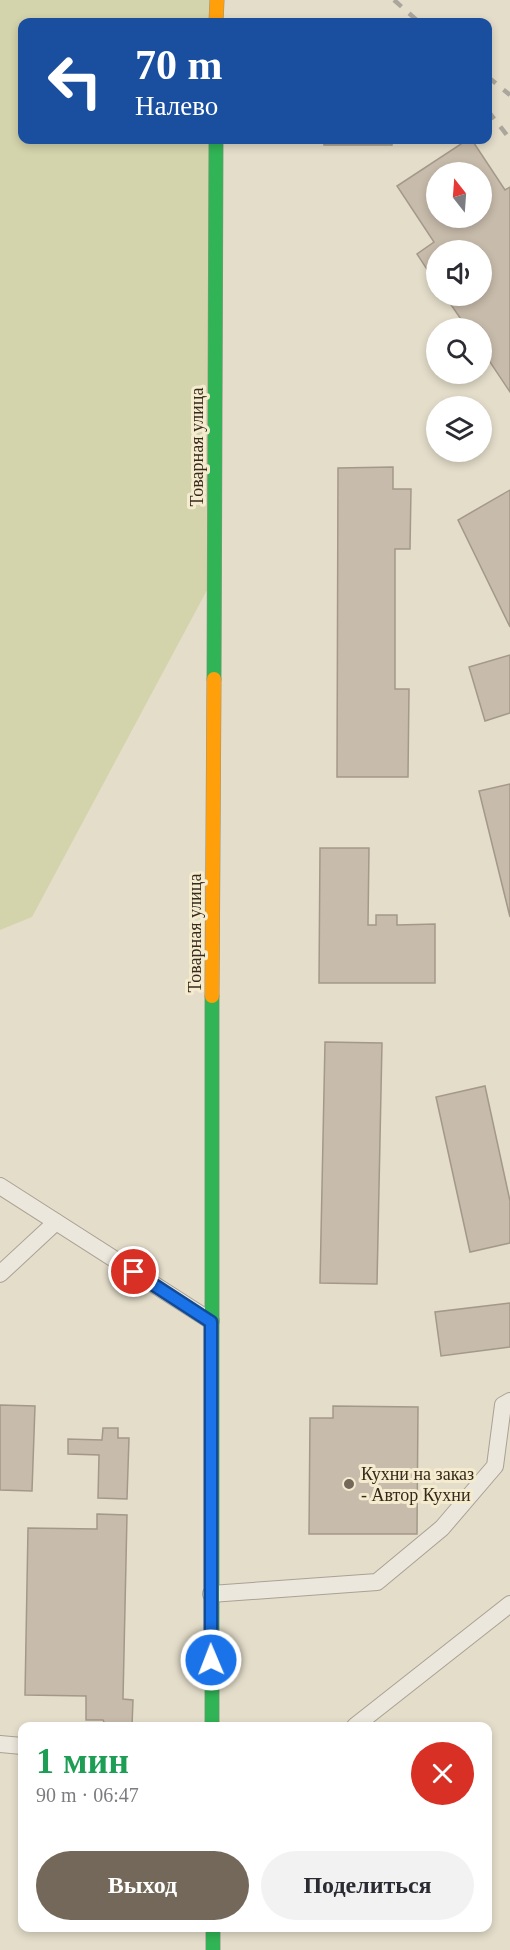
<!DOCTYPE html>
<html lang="ru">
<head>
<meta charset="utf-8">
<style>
	body { margin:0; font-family:"Times New Roman",serif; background:#f2f2f3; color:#2b2b33; height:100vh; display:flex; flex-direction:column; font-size:22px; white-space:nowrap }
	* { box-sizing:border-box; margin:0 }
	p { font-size:20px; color:#7c7c81 }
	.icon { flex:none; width:33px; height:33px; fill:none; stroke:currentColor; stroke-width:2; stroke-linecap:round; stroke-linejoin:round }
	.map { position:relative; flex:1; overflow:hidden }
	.panel { position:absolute; left:18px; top:1722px; width:474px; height:210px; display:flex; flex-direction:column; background:#fff; border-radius:12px; box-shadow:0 3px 9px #0003 }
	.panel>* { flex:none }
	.guide { position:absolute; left:18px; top:18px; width:474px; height:126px; border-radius:12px; box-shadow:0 3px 9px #0003; background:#1a4fa0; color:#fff; overflow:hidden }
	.needle { width:39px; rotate:343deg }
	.fabs { position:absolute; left:426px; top:162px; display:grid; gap:12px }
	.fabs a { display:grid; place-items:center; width:66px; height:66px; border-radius:50%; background:#fff; box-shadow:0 3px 9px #0003; font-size:30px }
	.pin { position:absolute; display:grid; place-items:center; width:51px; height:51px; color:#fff; margin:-26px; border:3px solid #fff; border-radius:50%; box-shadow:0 2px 6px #0007 }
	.me { position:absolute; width:66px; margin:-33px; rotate:359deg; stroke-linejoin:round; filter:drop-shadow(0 0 4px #0008) }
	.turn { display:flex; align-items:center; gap:21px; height:126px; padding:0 18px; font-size:27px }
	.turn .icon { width:78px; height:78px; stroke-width:2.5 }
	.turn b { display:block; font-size:42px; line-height:51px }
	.round { display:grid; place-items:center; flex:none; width:63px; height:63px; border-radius:32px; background:#f2f2f3 }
	.headline { display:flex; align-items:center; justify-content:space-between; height:102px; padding:0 18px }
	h1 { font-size:36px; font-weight:600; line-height:45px; color:#1e9e55 }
	.button { display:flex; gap:12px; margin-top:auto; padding:12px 18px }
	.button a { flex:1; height:69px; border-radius:36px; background:#736859; color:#fff; font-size:24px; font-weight:600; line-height:69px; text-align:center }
	.button a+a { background:#f2f2f3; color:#2b2b33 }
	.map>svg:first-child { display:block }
	.green { fill:#d3d4ac }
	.building { fill:#c7bbab; stroke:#a4988a; stroke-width:1.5; fill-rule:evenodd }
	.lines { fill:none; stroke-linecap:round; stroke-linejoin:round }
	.lane-casing { stroke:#a9a194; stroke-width:18 }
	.fast-casing { stroke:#989184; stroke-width:15 }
	.slow-casing { stroke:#989184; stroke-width:15 }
	.lane { stroke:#ece7dc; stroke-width:16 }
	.fast { stroke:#30b455; stroke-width:14 }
	.slow { stroke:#ff9f0a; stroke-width:14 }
	.rail { stroke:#aaa69d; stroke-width:4.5; stroke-dasharray:10 10; stroke-linecap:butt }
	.route-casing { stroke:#114b97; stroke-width:15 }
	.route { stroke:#1a73e8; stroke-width:10 }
	.poi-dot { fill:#736859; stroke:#f5ebcf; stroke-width:2 }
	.labels { text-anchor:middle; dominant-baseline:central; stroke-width:6; stroke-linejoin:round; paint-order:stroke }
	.street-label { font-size:18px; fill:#36291c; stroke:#f5ebcf }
	.poi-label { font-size:18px; fill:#36291c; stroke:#f5ebcf; text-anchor:start }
</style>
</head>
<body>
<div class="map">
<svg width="510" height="1950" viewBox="0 0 510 1950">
	<rect width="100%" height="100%" fill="#e4ddca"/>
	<!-- green -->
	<path class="green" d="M0 0H217L216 22H22V140H216L214 577 32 917 0 930Z"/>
	<!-- building -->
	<g class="building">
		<rect x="324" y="140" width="68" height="5"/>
		<path d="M467 140H472L505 190 510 187V392L482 350V328H467L445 296H482V250H436V283L417 254 434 242 397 186ZM436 172H482V218H436Z"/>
		<path d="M393 467V489H411L410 549H395V689H409L408 777H337L338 468Z"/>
		<path d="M510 490V627L458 520Z"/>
		<path d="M510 655V713L485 721 469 667Z"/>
		<path d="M510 784V917L479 791Z"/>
		<path d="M320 848H369L368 925H376V915H397V925L435 924V983H319Z"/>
		<path d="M325 1042 382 1043 377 1284 320 1283Z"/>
		<path d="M485 1086 510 1201V1243L470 1252 436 1097Z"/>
		<path d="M510 1303V1347L441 1356 435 1312Z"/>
		<path d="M0 1405 35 1406 32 1491 0 1490Z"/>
		<path d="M333 1406 418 1407 417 1534H309L310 1418H333Z"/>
		<path d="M103 1428H118V1438H129L127 1499 98 1498 99 1455 68 1454V1439L102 1440Z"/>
		<path d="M97 1514 127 1515 123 1699 133 1700 132 1726H106L103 1720H86V1696L25 1695 28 1528 97 1529Z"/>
	</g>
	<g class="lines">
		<defs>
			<g id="lane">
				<path d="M0 1186 211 1321"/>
				<path d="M0 1274 56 1222"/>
				<path d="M211 1594 377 1582 442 1528 495 1466 503 1405 510 1401"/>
				<path d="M355 1726 510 1604"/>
				<path d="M0 1744 22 1746"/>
			</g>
			<g id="fast">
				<path d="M214 679 216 140"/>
				<path d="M212 1726V996"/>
				<path d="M213 1928V1950"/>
			</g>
			<g id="slow">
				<path d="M216 22 217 0"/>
				<path d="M212 996 214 679"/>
			</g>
		</defs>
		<!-- lane casing -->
		<use href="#lane" class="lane-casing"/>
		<!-- fast casing -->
		<use href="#fast" class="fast-casing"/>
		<!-- slow casing -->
		<use href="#slow" class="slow-casing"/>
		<!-- lane -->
		<use href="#lane" class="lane"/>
		<!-- fast -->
		<use href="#fast" class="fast"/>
		<!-- slow -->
		<use href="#slow" class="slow"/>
		<!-- rail -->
		<g class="rail">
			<path d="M394 0 419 22"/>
			<path d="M488 77 510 95"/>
			<path d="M488 111 510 139"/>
		</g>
	</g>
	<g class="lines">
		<defs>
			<path id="route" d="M134 1272 211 1322V1660"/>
		</defs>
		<!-- route casing -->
		<use href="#route" class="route-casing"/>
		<!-- route -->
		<use href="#route" class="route"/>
	</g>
	<!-- markers -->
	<circle class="poi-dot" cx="349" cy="1484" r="6"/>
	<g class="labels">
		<!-- street labels -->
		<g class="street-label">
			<text transform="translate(197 447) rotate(-90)">Товарная улица</text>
			<text transform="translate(195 933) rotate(-90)">Товарная улица</text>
		</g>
		<!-- poi labels -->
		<g class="poi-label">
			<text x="361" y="1474">Кухни на заказ<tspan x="361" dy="21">- Автор Кухни</tspan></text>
		</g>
	</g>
</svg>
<div class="fabs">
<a><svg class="needle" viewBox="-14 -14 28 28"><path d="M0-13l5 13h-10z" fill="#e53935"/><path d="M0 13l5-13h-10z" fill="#7c7c81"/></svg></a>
<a><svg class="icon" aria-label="sound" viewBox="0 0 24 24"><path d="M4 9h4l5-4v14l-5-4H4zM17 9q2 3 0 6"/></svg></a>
<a><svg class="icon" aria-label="search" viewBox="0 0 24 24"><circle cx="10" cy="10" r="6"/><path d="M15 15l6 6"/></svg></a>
<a><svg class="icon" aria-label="layers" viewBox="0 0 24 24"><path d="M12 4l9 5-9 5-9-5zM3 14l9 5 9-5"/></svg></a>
</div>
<div class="pin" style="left:134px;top:1272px;background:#d93025"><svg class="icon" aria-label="arrive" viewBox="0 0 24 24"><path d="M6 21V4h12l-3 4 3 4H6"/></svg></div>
<svg class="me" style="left:211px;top:1660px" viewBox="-20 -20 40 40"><circle r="17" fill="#1a73e8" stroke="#fff" stroke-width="3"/><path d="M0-11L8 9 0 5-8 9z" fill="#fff"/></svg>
<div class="guide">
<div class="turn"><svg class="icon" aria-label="left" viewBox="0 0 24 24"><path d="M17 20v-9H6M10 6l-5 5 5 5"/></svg><div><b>70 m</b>Налево</div></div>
</div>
<section class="panel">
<div class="headline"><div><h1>1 мин</h1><p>90 m · 06:47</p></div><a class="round" style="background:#d93025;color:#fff"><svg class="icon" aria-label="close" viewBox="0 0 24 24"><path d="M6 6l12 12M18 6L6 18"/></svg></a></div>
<div class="button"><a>Выход</a><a>Поделиться</a></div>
</section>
</div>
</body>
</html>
